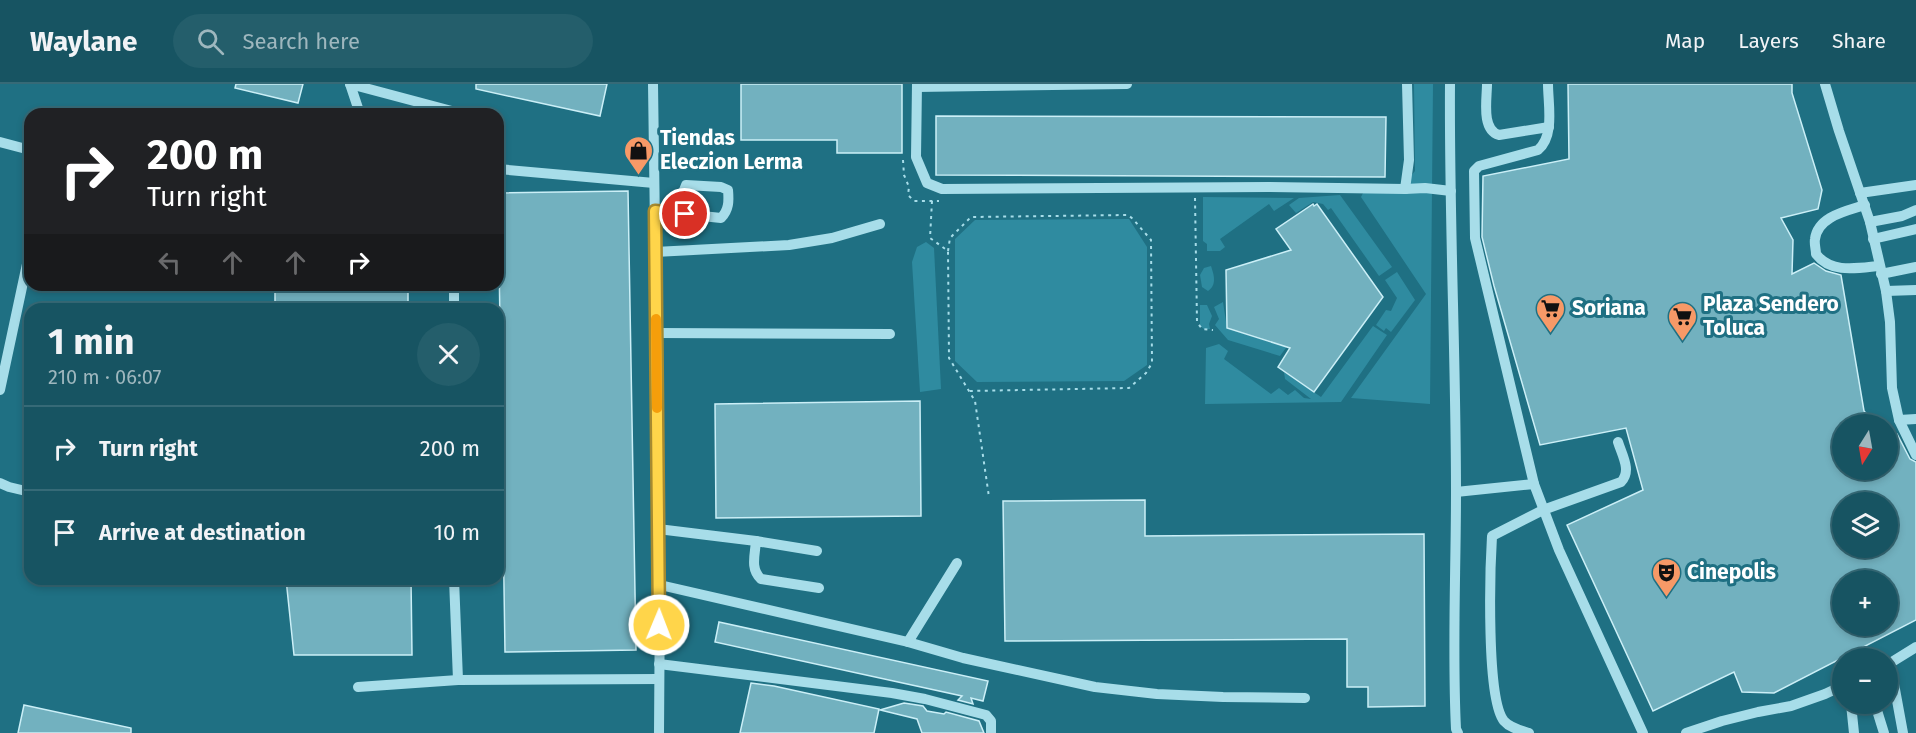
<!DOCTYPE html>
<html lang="en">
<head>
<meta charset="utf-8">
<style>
	body { margin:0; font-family:"Fira Sans",sans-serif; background:#245e6b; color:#f1f3f6; height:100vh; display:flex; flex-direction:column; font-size:22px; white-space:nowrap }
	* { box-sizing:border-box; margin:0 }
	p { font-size:20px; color:#9eb7be }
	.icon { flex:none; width:33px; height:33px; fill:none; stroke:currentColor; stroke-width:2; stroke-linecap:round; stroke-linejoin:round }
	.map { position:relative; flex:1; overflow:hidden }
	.drawer { position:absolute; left:24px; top:219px; width:480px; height:282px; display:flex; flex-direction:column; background:#175462; border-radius:18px; box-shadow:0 3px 9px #0003,0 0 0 2px #366a77 }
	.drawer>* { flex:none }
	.hud { position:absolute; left:24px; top:24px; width:480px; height:183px; border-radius:18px; box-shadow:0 3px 9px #0003,0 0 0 2px #366a77; background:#202124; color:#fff; overflow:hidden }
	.needle { width:39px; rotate:191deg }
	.fabs { position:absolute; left:1832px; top:330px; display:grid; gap:12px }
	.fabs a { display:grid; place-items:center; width:66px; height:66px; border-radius:50%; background:#175462; box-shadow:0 3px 9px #0003,0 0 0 2px #366a77; font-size:30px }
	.pin { position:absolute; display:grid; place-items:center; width:51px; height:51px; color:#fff; margin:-26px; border:3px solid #fff; border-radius:50%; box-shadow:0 2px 6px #0007 }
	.me { position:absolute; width:66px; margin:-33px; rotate:1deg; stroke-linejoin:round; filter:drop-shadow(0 0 4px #0008) }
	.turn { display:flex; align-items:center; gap:21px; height:126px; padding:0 24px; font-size:27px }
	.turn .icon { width:78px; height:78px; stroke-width:2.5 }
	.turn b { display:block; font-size:42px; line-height:51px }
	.lanes { display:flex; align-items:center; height:57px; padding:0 24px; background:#0003; justify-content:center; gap:30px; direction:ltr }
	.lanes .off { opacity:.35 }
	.round { display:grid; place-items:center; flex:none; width:63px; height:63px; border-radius:32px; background:#245e6b }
	.headline { display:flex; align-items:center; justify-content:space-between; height:102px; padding:0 24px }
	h1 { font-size:36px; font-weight:700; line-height:45px }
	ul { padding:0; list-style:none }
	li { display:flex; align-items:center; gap:18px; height:84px; padding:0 24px; border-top:2px solid #366a77 }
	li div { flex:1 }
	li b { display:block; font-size:22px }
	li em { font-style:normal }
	header { display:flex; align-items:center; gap:36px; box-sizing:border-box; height:84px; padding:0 30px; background:#175462; border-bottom:2px solid #366a77 }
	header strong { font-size:28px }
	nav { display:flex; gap:33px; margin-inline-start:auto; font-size:21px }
	.search { width:420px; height:54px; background:#245e6b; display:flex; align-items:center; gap:15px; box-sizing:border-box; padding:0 21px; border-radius:33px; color:#9eb7be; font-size:22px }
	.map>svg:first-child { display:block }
	.green { fill:#2f8ba0 }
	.building { fill:#72b1bf; stroke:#cbeff7; stroke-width:1.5; fill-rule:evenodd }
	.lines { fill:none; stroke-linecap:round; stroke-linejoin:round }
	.path { stroke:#a7dde9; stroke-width:2; stroke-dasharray:3 4.5; stroke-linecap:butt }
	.minor { stroke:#a7dde9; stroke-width:10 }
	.route-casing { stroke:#a68a30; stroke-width:15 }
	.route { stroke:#ffd54a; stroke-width:10 }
	.slow { stroke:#f59e0b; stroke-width:10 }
	.labels { text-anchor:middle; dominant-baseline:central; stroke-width:6; stroke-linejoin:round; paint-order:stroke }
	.poi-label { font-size:21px; font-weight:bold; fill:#fff; stroke:#1f7083; text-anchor:start }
</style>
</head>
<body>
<header>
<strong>Waylane</strong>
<div class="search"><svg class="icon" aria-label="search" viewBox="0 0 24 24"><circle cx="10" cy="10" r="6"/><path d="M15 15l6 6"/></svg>Search here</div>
<nav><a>Map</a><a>Layers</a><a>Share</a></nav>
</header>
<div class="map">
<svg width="1916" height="649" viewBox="0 0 1916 649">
	<rect width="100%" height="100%" fill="#1f7083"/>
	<!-- green -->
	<g class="green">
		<path d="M1414 0H1433L1430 320 1351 314 1426 210 1361 113 1364 107C1386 105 1401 106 1415 87Z"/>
		<path d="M1340 111 1392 183 1379 192 1331 124 1328 126 1323 120 1313 118 1296 129 1289 121 1299 114Z"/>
		<path d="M1203 113 1294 114 1274 127 1269 120 1220 155 1225 163 1220 167H1207V160L1203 157Z"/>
		<path d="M1129 135 1147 163V281L1124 297 977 298 955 277V155L975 136Z"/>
		<path d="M926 158 934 164 941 305 920 308 912 178 917 163Z"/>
		<path d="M1211 182C1214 191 1217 201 1208 207L1202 203 1200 191 1204 184Z"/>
		<path d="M1397 188 1415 216 1391 248 1386 244 1384 247 1376 241 1386 226 1391 227 1397 214 1385 196Z"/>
		<path d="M1312 216 1320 217 1280 272 1228 256 1215 241 1219 235 1214 223 1223 218 1227 244 1281 262Z"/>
		<path d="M1200 221H1207L1212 232 1209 240 1210 245H1204L1200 242Z"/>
		<path d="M1373 242 1387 251 1341 318 1205 320 1206 264 1219 260 1228 267 1224 275 1271 310 1279 304 1288 311 1295 306 1304 314 1311 315 1285 295 1284 288 1321 313Z"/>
	</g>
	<!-- building -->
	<g class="building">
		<path d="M236 0H303L298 19 235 4Z"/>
		<path d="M476 0H607L600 32 476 5Z"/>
		<path d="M741 0H902V69H837V56H741Z"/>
		<path d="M1568 0H1792V9L1822 106 1818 125 1781 134 1793 156 1792 190 1814 179 1826 187 1841 191 1864 327 1876 340H1842V386H1887V347L1897 350 1910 375 1916 378V536L1774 609 1742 608 1734 588 1653 627 1567 441 1643 406 1626 344 1540 361 1494 202 1482 153 1483 92 1569 75ZM1842 418H1887V464H1842ZM1842 496H1887V542H1842Z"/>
		<path d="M936 32 1386 33 1385 93 936 91Z"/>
		<path d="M628 107 636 566 505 568 498 109Z"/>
		<path d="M1313 120 1314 122 1317 120 1383 213 1314 308 1278 283 1290 264 1227 244 1226 186 1291 166 1276 145Z"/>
		<rect x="275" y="201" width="133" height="24"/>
		<path d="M920 317 921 432 716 434 715 320Z"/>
		<path d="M1145 416V452L1424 450 1425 622 1368 623V603H1347V555L1005 557 1003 417Z"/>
		<path d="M286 495H411L412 571H294Z"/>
		<path d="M719 538 988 597 983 617 971 614 973 620 958 616 962 612 715 558Z"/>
		<path d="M751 599 774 602 879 625 874 649H740Z"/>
		<path d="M904 619 923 622 927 627 944 630 946 628 979 637 984 649H922L917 635 880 626Z"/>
		<path d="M24 621 131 644V649H18Z"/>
	</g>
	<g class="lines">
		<!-- path -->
		<g class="path">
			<path d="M903 76 904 91 909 103 908 111 914 117H939"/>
			<path d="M1195 114 1197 238 1202 245 1213 246"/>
			<path d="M932 117 930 154 948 167 949 274 975 317 989 413"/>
			<path d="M948 167 950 154 971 133 1128 131 1133 135 1151 156 1152 279 1146 289 1129 304 969 307"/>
		</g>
		<!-- minor -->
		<g class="minor">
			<path d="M350 0 463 30"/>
			<path d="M350 0 360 30"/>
			<path d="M653 0 660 501 659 649"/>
			<path d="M917 0 916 73 927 99 942 105 1268 103 1405 105 1409 76 1407 0"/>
			<path d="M1450 0C1449 136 1456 273 1456 409 1456 488 1452 566 1456 645L1458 649"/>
			<path d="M1487 0C1487 15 1481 46 1499 51L1549 43"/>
			<path d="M1548 0C1548 20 1555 52 1538 66L1479 82 1474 87 1475 154 1534 400 1559 466 1643 649"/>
			<path d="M1825 0 1839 47 1870 138 1886 207 1890 238 1892 304 1899 336 1916 371"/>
			<path d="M917 3 1127 0"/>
			<path d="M0 58 30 66"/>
			<path d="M498 85 654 99"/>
			<path d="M1405 105 1425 104 1451 107"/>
			<path d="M1860 109 1916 101"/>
			<path d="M1865 121C1847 127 1818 132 1815 155 1814 160 1816 165 1816 170 1831 190 1858 184 1879 182"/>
			<path d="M655 127 721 134C729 126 729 117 728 106L721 103 686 101 684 106 685 130"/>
			<path d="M1870 138 1902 132 1916 126"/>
			<path d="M1873 155 1916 145"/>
			<path d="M655 168 789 161 832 154 880 140"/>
			<path d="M1881 190 1916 183"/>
			<path d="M454 201V225"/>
			<path d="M1886 207 1916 206"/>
			<path d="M656 249 890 250"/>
			<path d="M0 306 30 166"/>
			<path d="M1899 336 1916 335"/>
			<path d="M0 399 9 403 30 408"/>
			<path d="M1456 408 1534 400"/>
			<path d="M658 445 756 457"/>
			<path d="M817 467 756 457C755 471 750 485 761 495L819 504"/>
			<path d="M454 495 458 596"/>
			<path d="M660 501 908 558 963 574 1095 603 1157 610 1223 613 1305 614"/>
			<path d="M908 558 957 479"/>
			<path d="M659 580 892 609 925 615 986 631 991 637V649"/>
			<path d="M1887 581 1916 563"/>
			<path d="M1888 581 1894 600 1903 649"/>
			<path d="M358 603 458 596 659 595"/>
			<path d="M1851 620 1854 649"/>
			<path d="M1875 620 1884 649"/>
			<path d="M1529 649C1520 646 1510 644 1504 637 1486 615 1490 485 1492 452L1543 426 1621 398C1632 387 1622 371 1618 358"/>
			<path d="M1686 649 1722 637 1758 628 1791 622 1825 610 1842 602"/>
		</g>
	</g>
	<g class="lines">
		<defs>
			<path id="route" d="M659 541 655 127 685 130"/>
		</defs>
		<!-- route casing -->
		<use href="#route" class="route-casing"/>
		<!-- route -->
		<use href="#route" class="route"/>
		<!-- slow -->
		<path class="slow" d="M656 235 657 324"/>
	</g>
	<!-- icons -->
	<defs>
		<symbol id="shop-pin" viewBox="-11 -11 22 30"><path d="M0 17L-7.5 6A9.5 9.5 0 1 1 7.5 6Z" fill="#f79967" stroke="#1f7083"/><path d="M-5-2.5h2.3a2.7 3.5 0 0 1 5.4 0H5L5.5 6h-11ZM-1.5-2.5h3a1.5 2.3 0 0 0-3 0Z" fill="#111"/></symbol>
		<symbol id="supermarket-pin" viewBox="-11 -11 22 30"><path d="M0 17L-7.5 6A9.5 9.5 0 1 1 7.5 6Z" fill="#f79967" stroke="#1f7083"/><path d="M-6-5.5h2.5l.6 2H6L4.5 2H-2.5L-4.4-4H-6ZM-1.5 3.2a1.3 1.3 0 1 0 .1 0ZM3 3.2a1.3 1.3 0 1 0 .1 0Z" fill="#111"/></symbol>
		<symbol id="theatre-pin" viewBox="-11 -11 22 30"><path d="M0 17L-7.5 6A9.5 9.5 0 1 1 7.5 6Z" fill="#f79967" stroke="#1f7083"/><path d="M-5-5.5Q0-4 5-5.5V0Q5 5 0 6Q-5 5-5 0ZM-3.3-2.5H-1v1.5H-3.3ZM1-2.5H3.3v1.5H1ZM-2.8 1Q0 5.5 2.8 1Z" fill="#111"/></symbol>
	</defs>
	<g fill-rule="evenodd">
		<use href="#shop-pin" x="622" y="50" width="33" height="45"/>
		<use href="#supermarket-pin" x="1534" y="208" width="33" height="45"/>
		<use href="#supermarket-pin" x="1666" y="216" width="33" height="45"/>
		<use href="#theatre-pin" x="1650" y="472" width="33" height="45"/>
	</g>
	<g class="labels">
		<!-- poi labels -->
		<g class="poi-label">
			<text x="660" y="54">Tiendas<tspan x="660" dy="24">Eleczion Lerma</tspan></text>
			<text x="1703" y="220">Plaza Sendero<tspan x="1703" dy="24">Toluca</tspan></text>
			<text x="1572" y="224">Soriana</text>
			<text x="1687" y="488">Cinepolis</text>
		</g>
	</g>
</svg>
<div class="fabs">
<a><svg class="needle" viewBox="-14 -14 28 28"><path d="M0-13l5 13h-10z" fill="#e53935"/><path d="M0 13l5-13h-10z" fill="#9eb7be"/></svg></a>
<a><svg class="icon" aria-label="layers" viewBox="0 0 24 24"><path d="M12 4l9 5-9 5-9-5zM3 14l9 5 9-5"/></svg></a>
<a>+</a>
<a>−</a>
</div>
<div class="pin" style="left:685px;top:130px;background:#d93025"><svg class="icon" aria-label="arrive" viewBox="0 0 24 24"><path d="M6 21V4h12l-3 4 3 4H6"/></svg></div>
<svg class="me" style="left:659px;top:541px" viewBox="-20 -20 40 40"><circle r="17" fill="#ffd54a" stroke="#fff" stroke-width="3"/><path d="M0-11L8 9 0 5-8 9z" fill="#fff"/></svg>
<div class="hud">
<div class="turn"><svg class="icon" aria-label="right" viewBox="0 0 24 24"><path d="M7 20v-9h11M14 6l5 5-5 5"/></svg><div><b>200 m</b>Turn right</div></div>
<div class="lanes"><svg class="icon off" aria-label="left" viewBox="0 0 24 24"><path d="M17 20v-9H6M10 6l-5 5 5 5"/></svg><svg class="icon off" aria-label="ahead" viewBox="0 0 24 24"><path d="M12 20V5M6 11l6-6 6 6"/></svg><svg class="icon off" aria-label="ahead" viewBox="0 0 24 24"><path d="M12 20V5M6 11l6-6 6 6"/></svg><svg class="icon" aria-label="right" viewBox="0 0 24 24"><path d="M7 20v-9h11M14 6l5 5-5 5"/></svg></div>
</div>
<section class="drawer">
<div class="headline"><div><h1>1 min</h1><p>210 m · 06:07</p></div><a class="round"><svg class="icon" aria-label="close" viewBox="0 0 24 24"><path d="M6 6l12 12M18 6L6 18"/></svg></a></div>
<ul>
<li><svg class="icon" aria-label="right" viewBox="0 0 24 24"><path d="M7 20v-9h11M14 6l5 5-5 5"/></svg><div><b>Turn right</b></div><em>200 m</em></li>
<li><svg class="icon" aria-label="arrive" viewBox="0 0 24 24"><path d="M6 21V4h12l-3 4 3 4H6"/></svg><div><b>Arrive at destination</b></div><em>10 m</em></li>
</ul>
</section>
</div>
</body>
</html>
